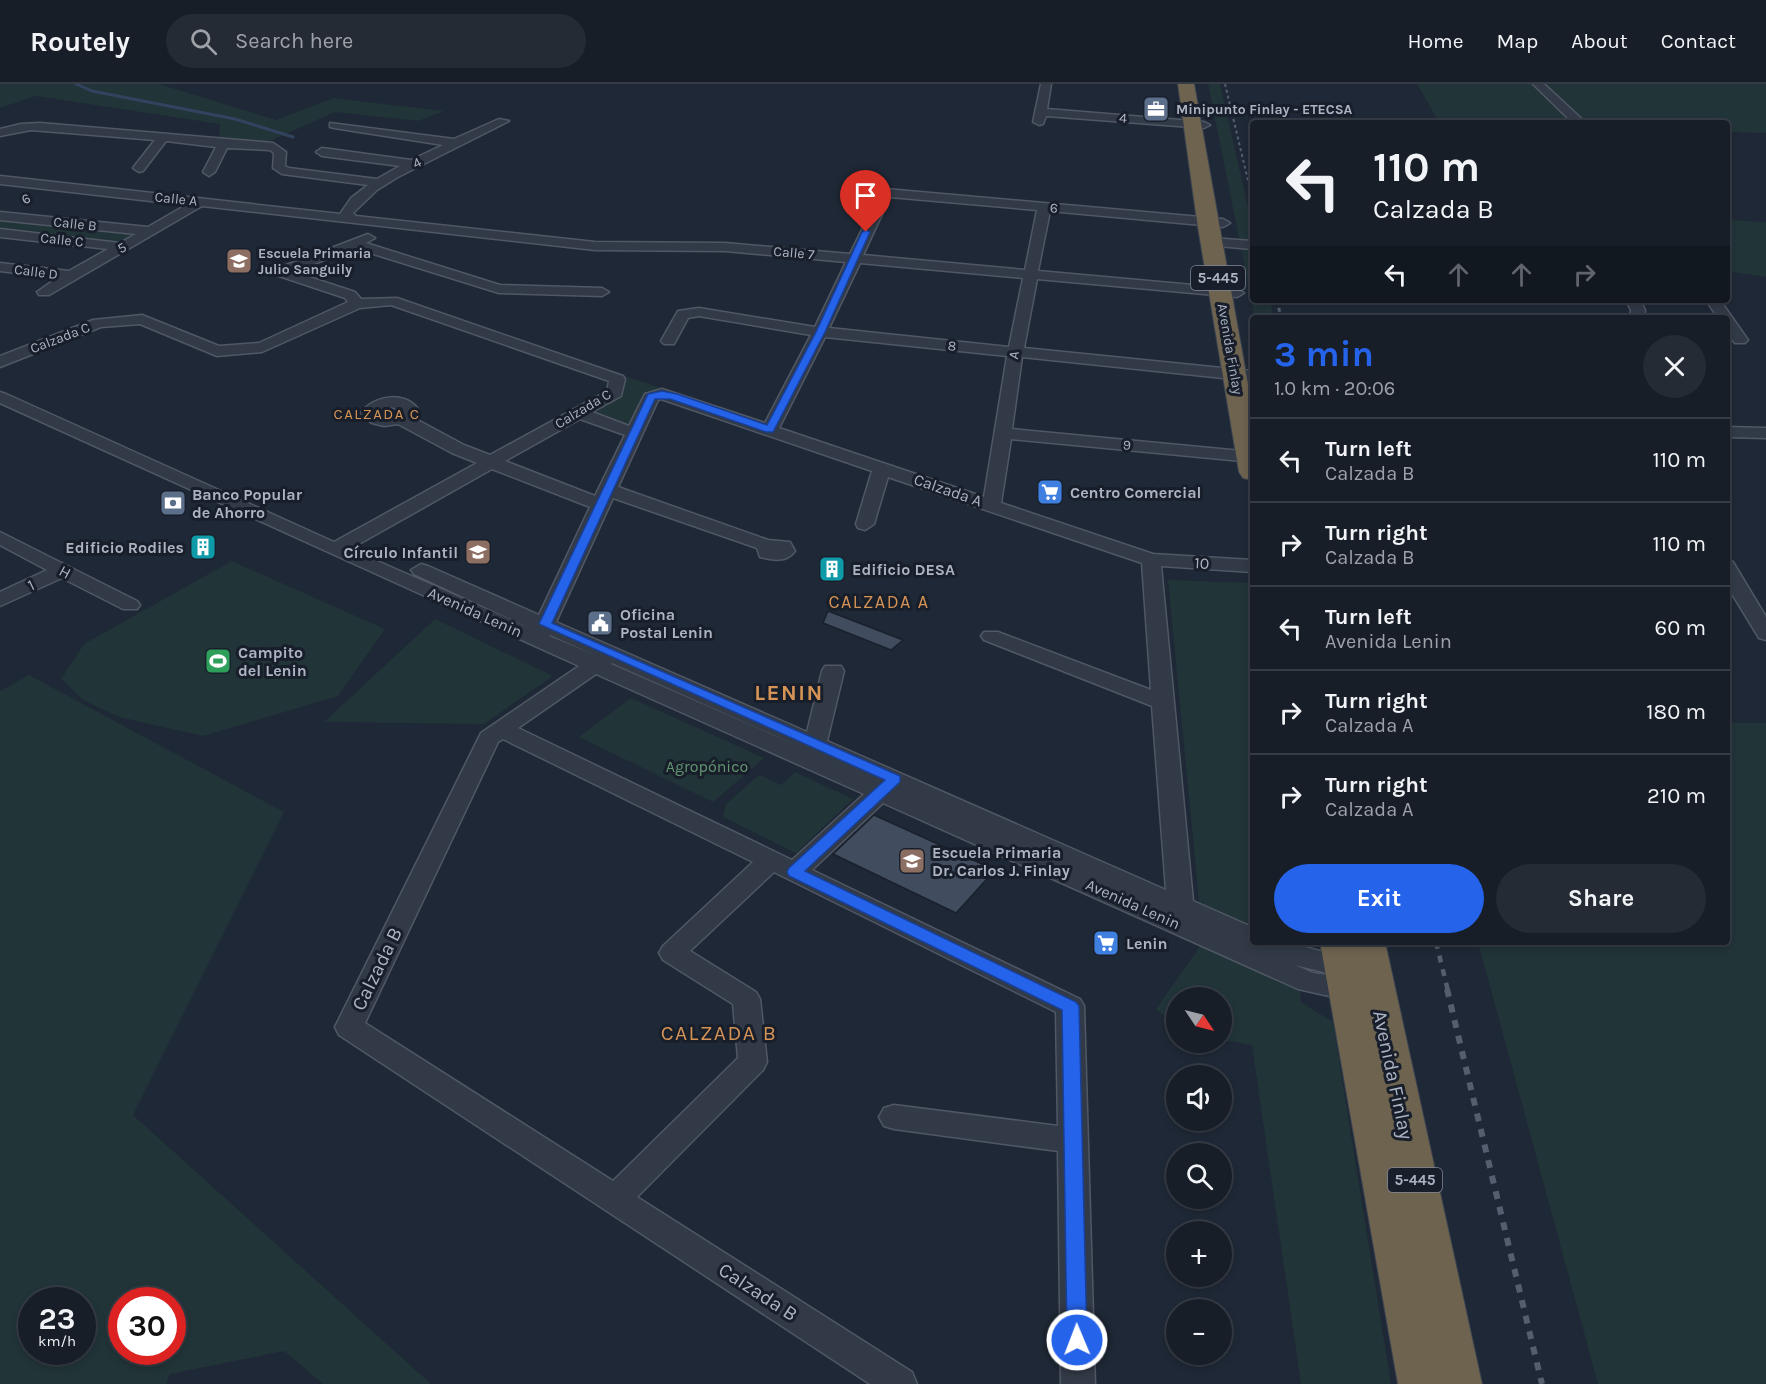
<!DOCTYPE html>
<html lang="en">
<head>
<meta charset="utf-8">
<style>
	body { margin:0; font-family:Karla,sans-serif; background:#242b34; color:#f1f3f6; height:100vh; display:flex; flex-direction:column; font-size:22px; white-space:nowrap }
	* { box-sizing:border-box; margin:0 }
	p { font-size:20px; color:#9ea2a8 }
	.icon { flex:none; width:33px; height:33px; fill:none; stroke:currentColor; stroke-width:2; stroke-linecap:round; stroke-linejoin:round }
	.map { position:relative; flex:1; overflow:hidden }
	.sheet { position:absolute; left:1250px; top:231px; width:480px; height:630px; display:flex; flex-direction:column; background:#171e28; border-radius:6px; box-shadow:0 3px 9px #0003,0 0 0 2px #363c45 }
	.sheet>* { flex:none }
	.banner { position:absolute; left:1250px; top:36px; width:480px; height:183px; border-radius:6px; box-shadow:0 3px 9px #0003,0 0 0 2px #363c45; background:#171e28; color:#f1f3f6; overflow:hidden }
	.needle { width:39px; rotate:125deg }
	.fabs { position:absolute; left:1166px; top:903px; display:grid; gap:12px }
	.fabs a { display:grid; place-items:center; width:66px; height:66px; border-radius:50%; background:#171e28; box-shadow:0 3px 9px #0003,0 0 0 2px #363c45; font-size:30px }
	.speed { position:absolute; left:18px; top:1203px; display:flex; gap:12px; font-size:30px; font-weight:700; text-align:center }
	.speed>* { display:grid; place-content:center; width:78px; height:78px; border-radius:50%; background:#171e28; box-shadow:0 3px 9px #0003,0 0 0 2px #363c45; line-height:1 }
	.speed small { font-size:15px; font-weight:400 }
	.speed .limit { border:9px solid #d22; background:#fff; color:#111 }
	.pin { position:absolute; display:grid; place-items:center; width:51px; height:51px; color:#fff; margin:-62px -26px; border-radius:50% 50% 50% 0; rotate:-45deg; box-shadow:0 0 6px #0007 }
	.pin .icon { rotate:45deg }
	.me { position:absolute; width:66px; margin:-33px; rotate:359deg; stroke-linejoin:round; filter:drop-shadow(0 0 4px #0008) }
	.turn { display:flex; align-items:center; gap:21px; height:126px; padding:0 24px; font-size:27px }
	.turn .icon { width:78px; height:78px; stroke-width:2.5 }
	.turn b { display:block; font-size:42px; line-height:51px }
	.lanes { display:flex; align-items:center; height:57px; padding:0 24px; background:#0003; justify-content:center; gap:30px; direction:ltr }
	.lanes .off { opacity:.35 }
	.round { display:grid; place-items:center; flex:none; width:63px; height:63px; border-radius:32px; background:#242b34 }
	.head { display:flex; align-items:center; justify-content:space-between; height:102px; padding:0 24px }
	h1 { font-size:36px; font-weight:700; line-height:45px; color:#2563eb }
	.button { display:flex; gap:12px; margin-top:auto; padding:12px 24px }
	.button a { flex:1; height:69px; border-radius:36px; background:#2563eb; color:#fff; font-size:24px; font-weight:700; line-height:69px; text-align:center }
	.button a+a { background:#242b34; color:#f1f3f6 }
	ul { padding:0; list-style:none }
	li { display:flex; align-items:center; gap:18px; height:84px; padding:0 24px; border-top:2px solid #363c45 }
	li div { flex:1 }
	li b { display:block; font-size:22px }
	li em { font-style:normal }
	header { display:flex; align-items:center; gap:36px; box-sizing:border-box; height:84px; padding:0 30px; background:#171e28; border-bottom:2px solid #363c45 }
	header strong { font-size:28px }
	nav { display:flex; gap:33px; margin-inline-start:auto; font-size:21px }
	.search { width:420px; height:54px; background:#242b34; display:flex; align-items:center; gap:15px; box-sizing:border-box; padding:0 21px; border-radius:33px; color:#9ea2a8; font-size:22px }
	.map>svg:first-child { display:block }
	.green { fill:#213437; fill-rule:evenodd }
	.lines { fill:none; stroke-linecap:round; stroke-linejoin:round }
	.stream { stroke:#31435e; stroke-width:3 }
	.building { fill:#414d5f; stroke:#1a212d; stroke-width:1.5 }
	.minor-casing { stroke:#505765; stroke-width:3 }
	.highway-casing { stroke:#3d4451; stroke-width:2 }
	.minor { fill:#323a47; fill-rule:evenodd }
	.highway { fill:#6d634f; fill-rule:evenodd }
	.rail-far3 { stroke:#545e6e; stroke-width:2; stroke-dasharray:3 3; stroke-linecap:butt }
	.rail-far2 { stroke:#545e6e; stroke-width:3; stroke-dasharray:4 4; stroke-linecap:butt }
	.rail-far1 { stroke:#545e6e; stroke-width:4.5; stroke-dasharray:7 7; stroke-linecap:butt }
	.rail { stroke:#545e6e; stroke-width:6; stroke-dasharray:8 8; stroke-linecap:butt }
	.route { fill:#2563eb; stroke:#184099; stroke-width:1.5 }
	.labels { text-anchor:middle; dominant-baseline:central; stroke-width:6; stroke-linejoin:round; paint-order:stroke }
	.far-poi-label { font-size:14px; font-weight:bold; fill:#acb4c4; stroke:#181f2b; text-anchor:start }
	.far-street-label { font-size:14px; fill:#acb4c4; stroke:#181f2b }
	.shield { fill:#181f2b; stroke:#808796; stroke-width:1.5 }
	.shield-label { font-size:15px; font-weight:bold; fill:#acb4c4 }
	.far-neighbourhood-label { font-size:15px; letter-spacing:1.5px; fill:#d59356; stroke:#181f2b }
	.street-label { font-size:16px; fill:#acb4c4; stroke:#181f2b }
	.poi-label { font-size:16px; font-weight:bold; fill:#acb4c4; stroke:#181f2b; text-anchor:start }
	.park-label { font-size:16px; fill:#639571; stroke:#181f2b }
	.neighbourhood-label { font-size:18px; letter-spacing:1.5px; fill:#d59356; stroke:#181f2b }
	.near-street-label { font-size:20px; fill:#acb4c4; stroke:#181f2b }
	.near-neighbourhood-label { font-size:21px; letter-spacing:1.5px; fill:#d59356; stroke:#181f2b }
	.district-label { font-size:22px; font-weight:bold; letter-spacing:1.5px; fill:#d59356; stroke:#181f2b }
</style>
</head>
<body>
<header>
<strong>Routely</strong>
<div class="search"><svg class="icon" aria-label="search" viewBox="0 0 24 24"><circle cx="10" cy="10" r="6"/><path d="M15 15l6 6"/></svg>Search here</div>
<nav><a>Home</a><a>Map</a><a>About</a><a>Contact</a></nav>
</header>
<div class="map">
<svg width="1766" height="1300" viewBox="0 0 1766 1300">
	<rect width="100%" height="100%" fill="#1f2836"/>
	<!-- green -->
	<g class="green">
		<path d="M0 0H159L276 36 333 14 444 27 418 37 335 28 261 61 219 57 220 40 36 12 0 24Z"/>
		<path d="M1208 0H1220L1252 141V216H1270L1274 234H1255Z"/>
		<path d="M1417 0H1766V49L1727 48 1726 39 1439 38Z"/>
		<path d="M0 134 136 149 137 151 118 160 0 147Z"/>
		<path d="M1727 136 1766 138V193L1727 187Z"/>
		<path d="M625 292 667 306 645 311 629 339 624 341 589 329 622 310Z"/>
		<path d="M232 477 385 545 338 612 203 652 119 633 83 616 61 595 84 560Z"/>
		<path d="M1168 496 1252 499V858H1296L1301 918 1333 938 1391 1300H1301L1252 961 1221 956V914H1176V942L1156 925 1203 858Z"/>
		<path d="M435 535 553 592 484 640 324 638Z"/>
		<path d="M29 591 284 728 133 1031 431 1300H323L284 1267 170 1290 166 1300H0V607ZM32 1216H82V1268H32ZM172 1216V1268H122V1216Z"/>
		<path d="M631 614 764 674 713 718 579 653Z"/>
		<path d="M1727 639H1766V1300H1598L1478 858H1726Z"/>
		<path d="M795 688 853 715 796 769 723 733 726 720 759 691 781 701Z"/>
	</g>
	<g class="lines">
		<!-- stream -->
		<path class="stream" d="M76 0 92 7 235 35 293 53"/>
	</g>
	<!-- building -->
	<g class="building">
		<path d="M828 527 903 556 891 566 823 539Z"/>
		<path d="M874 731 995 786 956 829 833 770Z"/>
	</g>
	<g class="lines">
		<defs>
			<g id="minor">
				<path d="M1041 0H1051L1047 25 1204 38 1210 41 1204 44 1046 32 1043 40 1039 41 1033 38Z"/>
				<path d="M1533 0H1544L1586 39H1573Z"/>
				<path d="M499 35 509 37 398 93 377 106 353 129 356 132 595 158 725 159 850 170 880 109 886 105 1223 135 1230 139 1223 143 1050 127 1038 187 1237 205 1244 209 1237 213 1037 195 1024 264 1252 287V297L1022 273 1012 345 1252 368V378L1011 355 1001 419 1153 470 1252 476V488L1161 482 1193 817 1252 843V858H1286L1361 878 1365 885 1359 893 1366 895 1370 902 1366 909 1347 916 1298 905 883 719 812 786 1080 915 1084 922 1095 1300H1061L1058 1067 894 1045 884 1042 879 1033 884 1024 894 1021 1058 1042 1056 928 774 788 690 867 756 908 760 915 767 978 763 986 637 1113 912 1288 917 1300H870L339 951 335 943 481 649 579 582 0 319V308L6 310 334 458 477 379 452 369 398 340 384 342 372 339 360 330C372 312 404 306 418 325L412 333 464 361 490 371 607 307 609 297 391 221 360 224 262 268 217 272 140 240 101 243 0 283V272L93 236 142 231 219 262 259 259 348 218 345 214 276 191V185L368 150 375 154 366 159 500 201 602 204 609 208 602 212 499 209 354 164 294 188 355 208 361 215 397 214 623 292 625 295 621 312 592 328 629 342 645 310 662 305 765 339 811 251 699 232 688 234 674 260H664L661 257 678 227 699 224 815 243 846 178 725 167 595 166 202 122 49 211H39L37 208 57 194 0 187V179L69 187 108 165 0 153V145L120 159 136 150 0 136V128L148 143 186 121 0 100V92L340 130 351 114 368 101 282 90 273 84 274 69 270 66 227 64 215 88 209 92 203 88 216 63 166 57 143 87 139 88 133 84 155 56 31 46 0 52V45L21 40 40 39 273 59 286 68 285 82 289 84 377 95 400 82 322 72 316 68 322 64 411 76 443 61 334 44 330 43V39L454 55ZM890 113 1037 126 1025 186 863 171ZM860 179 1023 194 1009 263 829 244ZM825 253 1007 272 984 413 779 344ZM661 315 872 387 856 440 858 444 865 446 874 440 888 393 1142 479 1151 606 998 548H984L981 552 984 556 1152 622 1166 806 827 657 844 587 841 582H825L822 587 807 648 556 538 613 414 757 464 760 473C773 476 786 479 795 467L790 458 768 456 618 403 658 316ZM391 323 401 326 390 331 377 329ZM580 335 625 351 595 412 505 377ZM492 385 590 423 539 531 428 482 421 480 411 486 414 490 532 545 350 465ZM550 551 595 571 549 552ZM612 579 805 665 611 580ZM596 590 864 710 792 776 518 644ZM503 655 753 778 663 862 659 869 663 876 733 920 738 974 613 1097 365 939 498 658ZM1295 881 1348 894 1313 889Z"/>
				<path d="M1211 154 1252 157V165L1206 161 1204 158Z"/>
				<path d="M1626 216H1640L1645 226 1644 234H1630L1631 226Z"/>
				<path d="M1706 216H1720L1748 256 1745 259H1735L1726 248V234H1718Z"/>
				<path d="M1726 343 1766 344V354L1726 353Z"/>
				<path d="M0 448 137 517 140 521 137 525H123L62 494 0 522V508L47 486 0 461Z"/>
				<path d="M1726 476 1733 478 1766 533V556L1759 554 1726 500Z"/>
			</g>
			<g id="highway">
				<path d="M1178 0H1194L1252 323V396L1243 394 1239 388 1197 137Z"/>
				<path d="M1320 858H1385L1482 1300H1398Z"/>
			</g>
		</defs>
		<!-- minor casing -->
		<use href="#minor" class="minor-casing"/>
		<!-- highway casing -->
		<use href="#highway" class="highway-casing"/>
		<!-- minor -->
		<use href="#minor" class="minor"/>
		<!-- highway -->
		<use href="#highway" class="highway"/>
		<!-- rail-far3 -->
		<path class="rail-far3" d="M1225 0 1252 113"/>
		<!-- rail-far2 -->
		<path class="rail-far2" d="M1277 216 1281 234"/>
		<!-- rail-far1 -->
		<path class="rail-far1" d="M1436 858 1448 907"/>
		<!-- rail -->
		<path class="rail" d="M1447 905 1542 1300"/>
	</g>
	<!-- route -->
	<path class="route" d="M866 146 870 148 825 248 773 348H766L670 315H655L552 539 900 692V698L805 787 1076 918 1079 922 1087 1256 1084 1263 1077 1265 1070 1263 1067 1256 1062 926 789 792 787 788 789 784 885 696 539 540 648 310 662 307 677 310 767 341 816 248 862 148Z"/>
	<!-- icons -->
	<defs>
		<symbol id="office-square" viewBox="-11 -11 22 22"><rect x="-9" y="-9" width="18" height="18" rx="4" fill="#5c6f8a" stroke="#181f2b"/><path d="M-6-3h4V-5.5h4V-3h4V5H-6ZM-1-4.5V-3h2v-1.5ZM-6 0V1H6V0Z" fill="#fff"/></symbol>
		<symbol id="school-square" viewBox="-11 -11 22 22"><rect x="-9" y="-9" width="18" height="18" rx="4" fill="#8d6e63" stroke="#181f2b"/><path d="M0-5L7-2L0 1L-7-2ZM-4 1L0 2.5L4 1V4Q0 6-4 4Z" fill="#fff"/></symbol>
		<symbol id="supermarket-square" viewBox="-11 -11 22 22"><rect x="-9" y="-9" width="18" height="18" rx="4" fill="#3f7fe0" stroke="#181f2b"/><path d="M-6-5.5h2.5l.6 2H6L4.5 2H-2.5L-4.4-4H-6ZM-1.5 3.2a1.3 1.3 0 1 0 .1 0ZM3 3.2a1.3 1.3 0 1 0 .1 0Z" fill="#fff"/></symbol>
		<symbol id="bank-square" viewBox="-11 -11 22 22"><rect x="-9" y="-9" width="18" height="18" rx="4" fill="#5c6f8a" stroke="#181f2b"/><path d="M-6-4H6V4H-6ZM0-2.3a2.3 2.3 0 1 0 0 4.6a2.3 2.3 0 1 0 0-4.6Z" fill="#fff"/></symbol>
		<symbol id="building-square" viewBox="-11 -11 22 22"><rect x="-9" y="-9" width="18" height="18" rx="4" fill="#0f9aa8" stroke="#181f2b"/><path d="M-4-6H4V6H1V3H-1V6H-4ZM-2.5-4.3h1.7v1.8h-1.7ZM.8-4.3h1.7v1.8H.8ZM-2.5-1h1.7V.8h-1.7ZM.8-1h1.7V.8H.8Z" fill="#fff"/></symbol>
		<symbol id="civic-square" viewBox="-11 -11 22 22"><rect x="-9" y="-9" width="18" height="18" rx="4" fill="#5c6f8a" stroke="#181f2b"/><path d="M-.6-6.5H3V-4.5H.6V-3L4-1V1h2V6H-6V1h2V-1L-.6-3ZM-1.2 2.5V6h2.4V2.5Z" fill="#fff"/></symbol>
		<symbol id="stadium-square" viewBox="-11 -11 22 22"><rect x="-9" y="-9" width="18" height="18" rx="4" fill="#2e9e5b" stroke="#181f2b"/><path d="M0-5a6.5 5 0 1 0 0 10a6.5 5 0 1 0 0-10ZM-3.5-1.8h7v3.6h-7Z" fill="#fff"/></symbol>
	</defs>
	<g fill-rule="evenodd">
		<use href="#office-square" x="1141" y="10" width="30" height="30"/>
		<use href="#school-square" x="224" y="162" width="30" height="30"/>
		<use href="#supermarket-square" x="1035" y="393" width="30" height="30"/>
		<use href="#bank-square" x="158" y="404" width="30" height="30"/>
		<use href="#building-square" x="188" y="448" width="30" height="30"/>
		<use href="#school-square" x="463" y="453" width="30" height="30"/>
		<use href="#building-square" x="817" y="470" width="30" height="30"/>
		<use href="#civic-square" x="585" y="524" width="30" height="30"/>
		<use href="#stadium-square" x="203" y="562" width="30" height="30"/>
		<use href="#school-square" x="897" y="762" width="30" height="30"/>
		<use href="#supermarket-square" x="1091" y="844" width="30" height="30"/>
	</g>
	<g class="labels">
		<!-- far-poi labels -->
		<g class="far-poi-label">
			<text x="1176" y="25">Minipunto Finlay - ETECSA</text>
			<text x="258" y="169">Escuela Primaria<tspan x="258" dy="16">Julio Sanguily</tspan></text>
		</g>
		<!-- far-street labels -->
		<g class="far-street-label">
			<text transform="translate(1123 34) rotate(5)">4</text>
			<text transform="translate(417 79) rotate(-27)">4</text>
			<text transform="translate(26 115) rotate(-27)">6</text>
			<text transform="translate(176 115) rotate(6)">Calle A</text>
			<text transform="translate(1054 124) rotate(5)">6</text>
			<text transform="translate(75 140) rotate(6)">Calle B</text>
			<text transform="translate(62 156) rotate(6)">Calle C</text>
			<text transform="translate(122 164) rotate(-30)">5</text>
			<text transform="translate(794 169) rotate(5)">Calle 7</text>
			<text transform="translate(36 188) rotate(7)">Calle D</text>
			<text transform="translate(60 254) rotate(-21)">Calzada C</text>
			<text transform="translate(952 262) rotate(6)">8</text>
			<text transform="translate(1230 265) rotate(80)">Avenida Finlay</text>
			<text transform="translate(1014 271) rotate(-80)">A</text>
			<text transform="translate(583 325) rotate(-31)">Calzada C</text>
			<text transform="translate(1127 361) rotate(5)">9</text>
		</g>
		<!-- shield labels -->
		<g class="shield">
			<rect x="1191" y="182" width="54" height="24" rx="4.5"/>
			<rect x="1388" y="1084" width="54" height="24" rx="4.5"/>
		</g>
		<g class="shield-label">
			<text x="1218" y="194">5-445</text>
			<text x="1415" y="1096">5-445</text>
		</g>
		<!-- far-neighbourhood labels -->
		<g class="far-neighbourhood-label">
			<text x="377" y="330">CALZADA C</text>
		</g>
		<!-- street labels -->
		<g class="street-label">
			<text transform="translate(948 406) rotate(19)">Calzada A</text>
			<text transform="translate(1202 479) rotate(3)">10</text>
			<text transform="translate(65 488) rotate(28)">H</text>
			<text transform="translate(31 501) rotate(-26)">1</text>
			<text transform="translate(475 528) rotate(24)">Avenida Lenin</text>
			<text transform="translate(1133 820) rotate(24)">Avenida Lenin</text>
		</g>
		<!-- poi labels -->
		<g class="poi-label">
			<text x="1070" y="408">Centro Comercial</text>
			<text x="192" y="410">Banco Popular<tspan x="192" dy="18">de Ahorro</tspan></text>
			<text x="184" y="463" text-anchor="end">Edificio Rodiles</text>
			<text x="458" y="468" text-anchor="end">Círculo Infantil</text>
			<text x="852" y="485">Edificio DESA</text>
			<text x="620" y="530">Oficina<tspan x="620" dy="18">Postal Lenin</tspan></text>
			<text x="238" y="568">Campito<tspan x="238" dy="18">del Lenin</tspan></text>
			<text x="932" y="768">Escuela Primaria<tspan x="932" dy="18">Dr. Carlos J. Finlay</tspan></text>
			<text x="1126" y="859">Lenin</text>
		</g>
		<!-- park labels -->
		<g class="park-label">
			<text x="707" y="682">Agropónico</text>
		</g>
		<!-- neighbourhood labels -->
		<g class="neighbourhood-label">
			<text x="879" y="518">CALZADA A</text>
		</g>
		<!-- near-street labels -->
		<g class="near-street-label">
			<text transform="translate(377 885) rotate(-64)">Calzada B</text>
			<text transform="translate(1393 991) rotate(78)">Avenida Finlay</text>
			<text transform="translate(758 1208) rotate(33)">Calzada B</text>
		</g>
		<!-- near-neighbourhood labels -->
		<g class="near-neighbourhood-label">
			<text x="719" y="949">CALZADA B</text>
		</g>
		<!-- district labels -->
		<g class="district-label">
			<text x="789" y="609">LENIN</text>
		</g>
	</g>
</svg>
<div class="fabs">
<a><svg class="needle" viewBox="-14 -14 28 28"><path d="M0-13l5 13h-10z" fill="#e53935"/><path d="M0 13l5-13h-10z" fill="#9ea2a8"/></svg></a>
<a><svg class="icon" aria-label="sound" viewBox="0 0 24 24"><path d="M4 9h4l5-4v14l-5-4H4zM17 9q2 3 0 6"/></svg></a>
<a><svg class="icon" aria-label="search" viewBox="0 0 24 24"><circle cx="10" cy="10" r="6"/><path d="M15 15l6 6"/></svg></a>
<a>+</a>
<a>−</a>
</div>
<div class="speed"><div>23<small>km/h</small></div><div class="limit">30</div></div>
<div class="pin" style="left:866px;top:148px;background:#d93025"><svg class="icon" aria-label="arrive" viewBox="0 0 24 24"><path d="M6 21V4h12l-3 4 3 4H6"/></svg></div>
<svg class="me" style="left:1077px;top:1256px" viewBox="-20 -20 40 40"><circle r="17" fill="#2563eb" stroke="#fff" stroke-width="3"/><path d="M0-11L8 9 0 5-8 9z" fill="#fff"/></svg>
<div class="banner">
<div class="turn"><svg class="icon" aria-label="left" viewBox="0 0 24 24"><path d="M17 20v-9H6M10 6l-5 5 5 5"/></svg><div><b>110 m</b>Calzada B</div></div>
<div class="lanes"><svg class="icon" aria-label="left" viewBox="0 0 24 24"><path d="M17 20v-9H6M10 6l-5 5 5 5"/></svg><svg class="icon off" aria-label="ahead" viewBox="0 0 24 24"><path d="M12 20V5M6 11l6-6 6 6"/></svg><svg class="icon off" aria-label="ahead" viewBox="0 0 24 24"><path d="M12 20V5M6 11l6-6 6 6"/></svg><svg class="icon off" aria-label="right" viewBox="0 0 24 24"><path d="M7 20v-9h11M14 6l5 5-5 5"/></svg></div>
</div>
<section class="sheet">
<div class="head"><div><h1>3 min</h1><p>1.0 km · 20:06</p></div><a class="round"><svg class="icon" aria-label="close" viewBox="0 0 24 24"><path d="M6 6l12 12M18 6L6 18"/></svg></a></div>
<ul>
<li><svg class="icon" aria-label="left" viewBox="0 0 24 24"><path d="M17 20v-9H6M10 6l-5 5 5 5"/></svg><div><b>Turn left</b><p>Calzada B</p></div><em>110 m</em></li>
<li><svg class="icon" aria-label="right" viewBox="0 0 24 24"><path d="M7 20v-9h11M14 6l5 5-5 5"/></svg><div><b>Turn right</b><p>Calzada B</p></div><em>110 m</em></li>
<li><svg class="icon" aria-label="left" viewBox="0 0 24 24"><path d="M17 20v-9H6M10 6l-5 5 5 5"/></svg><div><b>Turn left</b><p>Avenida Lenin</p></div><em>60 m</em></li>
<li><svg class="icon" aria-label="right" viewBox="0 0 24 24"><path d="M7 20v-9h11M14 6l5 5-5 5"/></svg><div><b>Turn right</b><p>Calzada A</p></div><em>180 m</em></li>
<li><svg class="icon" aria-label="right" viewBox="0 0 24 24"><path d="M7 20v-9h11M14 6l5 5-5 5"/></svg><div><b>Turn right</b><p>Calzada A</p></div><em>210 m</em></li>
</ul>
<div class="button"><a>Exit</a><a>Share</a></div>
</section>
</div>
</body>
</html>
